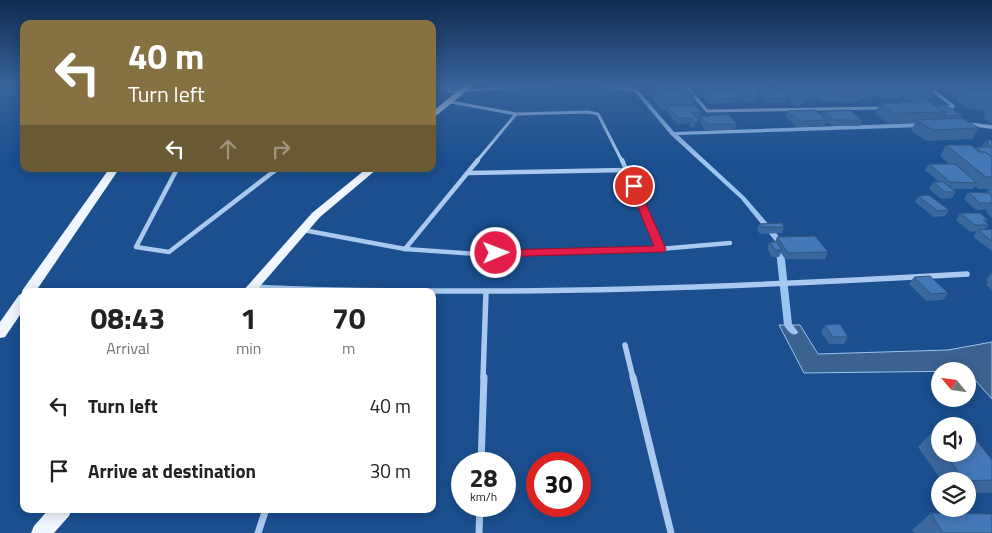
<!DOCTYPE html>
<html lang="en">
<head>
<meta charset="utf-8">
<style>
	body { margin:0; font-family:"Titillium Web",sans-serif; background:#f2f2f2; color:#222; height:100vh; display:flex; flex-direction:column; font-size:19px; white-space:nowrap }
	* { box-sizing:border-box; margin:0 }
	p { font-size:16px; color:#767676 }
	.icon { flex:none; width:28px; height:28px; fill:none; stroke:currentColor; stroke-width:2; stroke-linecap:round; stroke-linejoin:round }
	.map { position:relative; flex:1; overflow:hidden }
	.sheet { position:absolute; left:20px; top:288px; width:416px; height:225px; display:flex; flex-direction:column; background:#fff; border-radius:10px; box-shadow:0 2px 12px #0003 }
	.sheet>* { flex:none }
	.banner { position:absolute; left:20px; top:20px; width:416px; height:152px; border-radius:10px; box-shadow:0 2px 12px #0003; background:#857141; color:#fff; overflow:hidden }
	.needle { width:32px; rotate:299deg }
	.fabs { position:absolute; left:931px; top:362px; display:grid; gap:10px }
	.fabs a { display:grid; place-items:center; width:45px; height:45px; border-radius:50%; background:#fff; box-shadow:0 2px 12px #0003; font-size:25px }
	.speed { position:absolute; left:451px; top:452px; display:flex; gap:10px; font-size:25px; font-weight:700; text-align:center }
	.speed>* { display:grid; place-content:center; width:65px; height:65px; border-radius:50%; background:#fff; box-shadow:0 2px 12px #0003; line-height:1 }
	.speed small { font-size:12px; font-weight:400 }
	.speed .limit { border:8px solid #d22; background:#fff; color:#111 }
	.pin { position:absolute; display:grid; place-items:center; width:42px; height:42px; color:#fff; margin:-21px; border:2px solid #fff; border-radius:50%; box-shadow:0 1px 5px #0007 }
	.me { position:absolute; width:55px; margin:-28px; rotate:89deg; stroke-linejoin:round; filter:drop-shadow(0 0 4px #0008) }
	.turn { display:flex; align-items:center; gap:18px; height:105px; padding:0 25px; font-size:22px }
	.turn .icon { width:65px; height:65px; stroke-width:2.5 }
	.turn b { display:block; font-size:35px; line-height:42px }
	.lanes { display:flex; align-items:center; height:48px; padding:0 25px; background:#0003; justify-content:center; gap:25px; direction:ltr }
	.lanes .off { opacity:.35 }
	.eta { display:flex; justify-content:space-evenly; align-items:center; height:85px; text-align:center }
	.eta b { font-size:30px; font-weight:700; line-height:35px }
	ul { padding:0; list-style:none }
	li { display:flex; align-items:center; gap:15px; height:65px; padding:0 25px }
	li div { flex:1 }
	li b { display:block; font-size:19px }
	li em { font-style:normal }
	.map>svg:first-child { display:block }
	.water { fill:#3c6290; stroke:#9cc4f0 }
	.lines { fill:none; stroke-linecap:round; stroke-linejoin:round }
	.stream { fill:#9cc4f0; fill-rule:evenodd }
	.street-far3 { stroke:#a9c9ee; stroke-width:3 }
	.street-far2 { stroke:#a9c9ee; stroke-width:4.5 }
	.street-far1 { stroke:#a9c9ee; stroke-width:5.5 }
	.street { stroke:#a9c9ee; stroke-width:7 }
	.primary { fill:#f0f6ff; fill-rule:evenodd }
	.wall { fill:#3a679d }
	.shaded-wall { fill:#305480 }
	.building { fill:#4478b7; stroke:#305480 }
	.route { fill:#e11d48; stroke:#92132f }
</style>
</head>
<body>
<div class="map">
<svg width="992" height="533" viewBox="0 0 992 533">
	<rect width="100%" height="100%" fill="#1b4f8f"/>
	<!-- water -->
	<path class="water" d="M779 325H800L818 354 948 350 992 342V399L967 371 804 373Z"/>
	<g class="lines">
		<!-- stream -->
		<g class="stream">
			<path d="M445 85H449L452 91 531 85H557L451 93H449Z"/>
			<path d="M598 85H610L638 90 674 132 923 123 926 125 923 127 678 135 745 197 783 241 792 324 798 332 797 334C791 336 787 330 784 325L775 241 741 199 671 135 635 92Z"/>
			<path d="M965 122 992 125V129L963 125V123Z"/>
		</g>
		<!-- street-far3 -->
		<g class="street-far3">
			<path d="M685 85 707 111 883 108"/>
			<path d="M926 85 953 106"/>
			<path d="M451 102 516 114 588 112 598 114 622 161"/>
			<path d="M941 107H953"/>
			<path d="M477 161 516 114"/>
		</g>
		<!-- street-far2 -->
		<g class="street-far2">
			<path d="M177 169 136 247 169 252 277 169"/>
			<path d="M468 173 627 170"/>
			<path d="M303 230 405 249 477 254 660 249 622 160"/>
			<path d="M405 249 478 160"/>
			<path d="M660 249 730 243"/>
		</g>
		<!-- street-far1 -->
		<g class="street-far1">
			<path d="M253 287C318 291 384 291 449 291 622 292 795 284 967 274"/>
			<path d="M625 345 633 378"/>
			<path d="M483 378 486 292"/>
		</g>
		<!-- street -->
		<g class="street">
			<path d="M633 377 671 533"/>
			<path d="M481 464 484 377"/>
			<path d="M258 533 266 509"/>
			<path d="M479 533 480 506"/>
		</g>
		<!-- primary -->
		<g class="primary">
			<path d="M465 85H474L432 119V112Z"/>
			<path d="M109 169H119L36 291H24V293L22 291 24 288Z"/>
			<path d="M366 169H377L320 217 256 291H243L312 213Z"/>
			<path d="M24 293V309L5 337 0 338V322L19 295Z"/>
			<path d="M49 509H72L69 516 54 533H31L34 526Z"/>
		</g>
	</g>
	<!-- wall -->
	<g class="wall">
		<path d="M697 85H721L723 87 722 90 731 92 732 88 728 89 724 85H746L745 86 758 92 760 88 781 90 783 85H826L837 93H838L835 91 837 87 831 88 828 85H931L936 88 931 99H923L934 105 962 115 961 118 979 128 972 139 926 141 911 130 915 123 889 124 875 114 880 104 912 102 913 99H917H906L900 95 898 99H880L872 94 870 98H864L863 99 859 100 857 102 852 103 848 100 846 103 838 101H821L812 95 810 99H806L803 105 796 106 790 100V99L786 95V96L787 98 785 103H769L759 94 757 98H756L755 102H742L738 98 736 103 710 104 702 96 703 92Z"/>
		<path d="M752 85H773L772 87H754Z"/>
		<path d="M940 85H992V123H990L983 118 986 114 984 113 986 110 968 109 957 101 958 97H952L939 87Z"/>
		<path d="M655 86 680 88 695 96 693 105 701 112 699 118H695L698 125 694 128 690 127V123L677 124 666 111 667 110H662L653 99Z"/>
		<path d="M787 111 820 115 822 111 862 120 860 126H831L826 122 825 126 797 127 785 116Z"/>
		<path d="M701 117 737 124 735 130H705L700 123Z"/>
		<path d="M986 140H992V218L986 212 988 210H976L964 199 968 192 986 193 989 189H978L975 186 973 189H952L956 192 952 198 941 199 929 189 933 182H939L925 170 929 164H949L940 156 946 145 975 149 976 147H983L982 146Z"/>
		<path d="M918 196 949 210 945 216 934 217 915 202Z"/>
		<path d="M960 213 988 220 986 222 989 225 985 230 992 229V251L973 237 977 231 970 232 956 220Z"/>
		<path d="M759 224 784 227 782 233 760 234 757 230Z"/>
		<path d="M777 237 828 252 825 259H785L781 253 779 257H772L767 248 770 242H775Z"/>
		<path d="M991 273H992V290L986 285 988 282 986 280Z"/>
		<path d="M914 277 948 293 943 300 926 301 909 284Z"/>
		<path d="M825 325 848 337 844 344H829L821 332Z"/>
		<path d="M940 433V454H968L992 460V493H968V481H942L918 447 930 434Z"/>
		<path d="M931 513 992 533H914L912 530Z"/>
	</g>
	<!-- shaded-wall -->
	<g class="shaded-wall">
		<path d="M729 85H746L745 87H733L732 88 728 89Z"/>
		<path d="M699 119 698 125 694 128 696 122Z"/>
	</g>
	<!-- building -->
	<g class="building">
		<path d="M678 85 680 88 658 89 655 86Z"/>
		<path d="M703 85H721L723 87H704Z"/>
		<path d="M783 85H801L813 94H804L807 96 801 97 805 100H798L792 95H794Z"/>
		<path d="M808 85H826L837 93H842L848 98 840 95 823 96Z"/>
		<path d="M863 85 873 92 864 93 866 94H856L860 97H854L838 86Z"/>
		<path d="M888 85 901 94H882L870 86Z"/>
		<path d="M906 85H931L936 88 912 89Z"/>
		<path d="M955 85H992V87L971 86 973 88 958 87Z"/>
		<path d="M751 86 759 93H753L756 97H744L733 87Z"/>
		<path d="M682 88 686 91H690L695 96H690L691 98 664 99 655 89Z"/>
		<path d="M760 88H778L786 94H783L787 98H771Z"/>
		<path d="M729 90 738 98 711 99 703 91Z"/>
		<path d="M962 90 992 92V99H974Z"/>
		<path d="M923 98 945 112 894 113 880 104 919 102 913 99Z"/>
		<path d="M695 105 701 112 692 113 696 118 699 119 696 122 691 121 694 118H678L667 106Z"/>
		<path d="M934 105H945L962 115 947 116 944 114 945 112Z"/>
		<path d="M815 110 827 120 800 121 787 111Z"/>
		<path d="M849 110 862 120H834L822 111Z"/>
		<path d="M728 114 737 124H707L701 117Z"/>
		<path d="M962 118 979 128 933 130 916 120Z"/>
		<path d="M986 140H992V157L985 152H982L976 147H991L986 142 989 143Z"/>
		<path d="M946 145H971L979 152H985L992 157V177H986Z"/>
		<path d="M929 164H955L977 183 950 182Z"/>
		<path d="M933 182H943L956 192H945Z"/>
		<path d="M968 192 988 193 992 196V203H980Z"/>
		<path d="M929 195 949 210 938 211 918 196Z"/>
		<path d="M960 213H980L988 220H983L989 225H975Z"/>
		<path d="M782 223 784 227H762L759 224Z"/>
		<path d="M992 229V241L978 230Z"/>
		<path d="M815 236 828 252 788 253 777 237Z"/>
		<path d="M770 242H777L782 250H775Z"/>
		<path d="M930 276 948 293 931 294 914 277Z"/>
		<path d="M840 324 848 337H833L825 325Z"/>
		<path d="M968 432H970L992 460V480L965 481 945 454H968Z"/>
		<path d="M940 433V447L930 434Z"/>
		<path d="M931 513 992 514V533H943Z"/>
	</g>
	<!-- sky -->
	<linearGradient id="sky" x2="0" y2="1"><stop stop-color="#0f2b4f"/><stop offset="0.53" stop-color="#39639b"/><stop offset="1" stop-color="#39639b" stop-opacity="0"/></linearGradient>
	<rect width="992" height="160" fill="url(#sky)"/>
	<!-- route -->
	<path class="route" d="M634 183 638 186 666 249 664 252 496 257 490 253 496 250 654 246 629 186Z"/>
</svg>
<div class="fabs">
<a><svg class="needle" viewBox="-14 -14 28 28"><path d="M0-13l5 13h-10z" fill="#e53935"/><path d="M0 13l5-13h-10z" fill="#767676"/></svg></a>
<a><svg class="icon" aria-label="sound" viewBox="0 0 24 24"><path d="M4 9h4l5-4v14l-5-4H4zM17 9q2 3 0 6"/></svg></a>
<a><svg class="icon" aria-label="layers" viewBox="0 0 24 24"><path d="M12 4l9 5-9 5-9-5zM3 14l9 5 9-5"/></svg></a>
</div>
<div class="speed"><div>28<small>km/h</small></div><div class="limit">30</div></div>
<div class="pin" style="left:634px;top:186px;background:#d93025"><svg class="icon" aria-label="arrive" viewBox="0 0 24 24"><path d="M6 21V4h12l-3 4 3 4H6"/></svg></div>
<svg class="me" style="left:496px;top:253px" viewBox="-20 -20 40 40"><circle r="17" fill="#e11d48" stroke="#fff" stroke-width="3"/><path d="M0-11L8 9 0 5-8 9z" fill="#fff"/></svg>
<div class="banner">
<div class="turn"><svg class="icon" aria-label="left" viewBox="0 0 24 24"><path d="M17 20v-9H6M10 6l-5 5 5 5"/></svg><div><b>40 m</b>Turn left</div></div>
<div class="lanes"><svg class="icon" aria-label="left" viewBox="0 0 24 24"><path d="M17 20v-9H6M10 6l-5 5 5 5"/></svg><svg class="icon off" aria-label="ahead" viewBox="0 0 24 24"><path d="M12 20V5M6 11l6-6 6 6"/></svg><svg class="icon off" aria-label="right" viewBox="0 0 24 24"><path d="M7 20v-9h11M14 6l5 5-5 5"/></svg></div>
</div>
<section class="sheet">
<div class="eta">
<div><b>08:43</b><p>Arrival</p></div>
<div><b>1</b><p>min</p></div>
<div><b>70</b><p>m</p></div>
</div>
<ul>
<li><svg class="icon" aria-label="left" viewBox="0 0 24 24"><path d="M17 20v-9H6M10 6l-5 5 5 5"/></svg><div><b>Turn left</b></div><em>40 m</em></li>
<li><svg class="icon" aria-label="arrive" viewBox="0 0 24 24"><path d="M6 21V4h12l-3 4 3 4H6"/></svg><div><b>Arrive at destination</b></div><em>30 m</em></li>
</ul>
</section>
</div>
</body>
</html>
